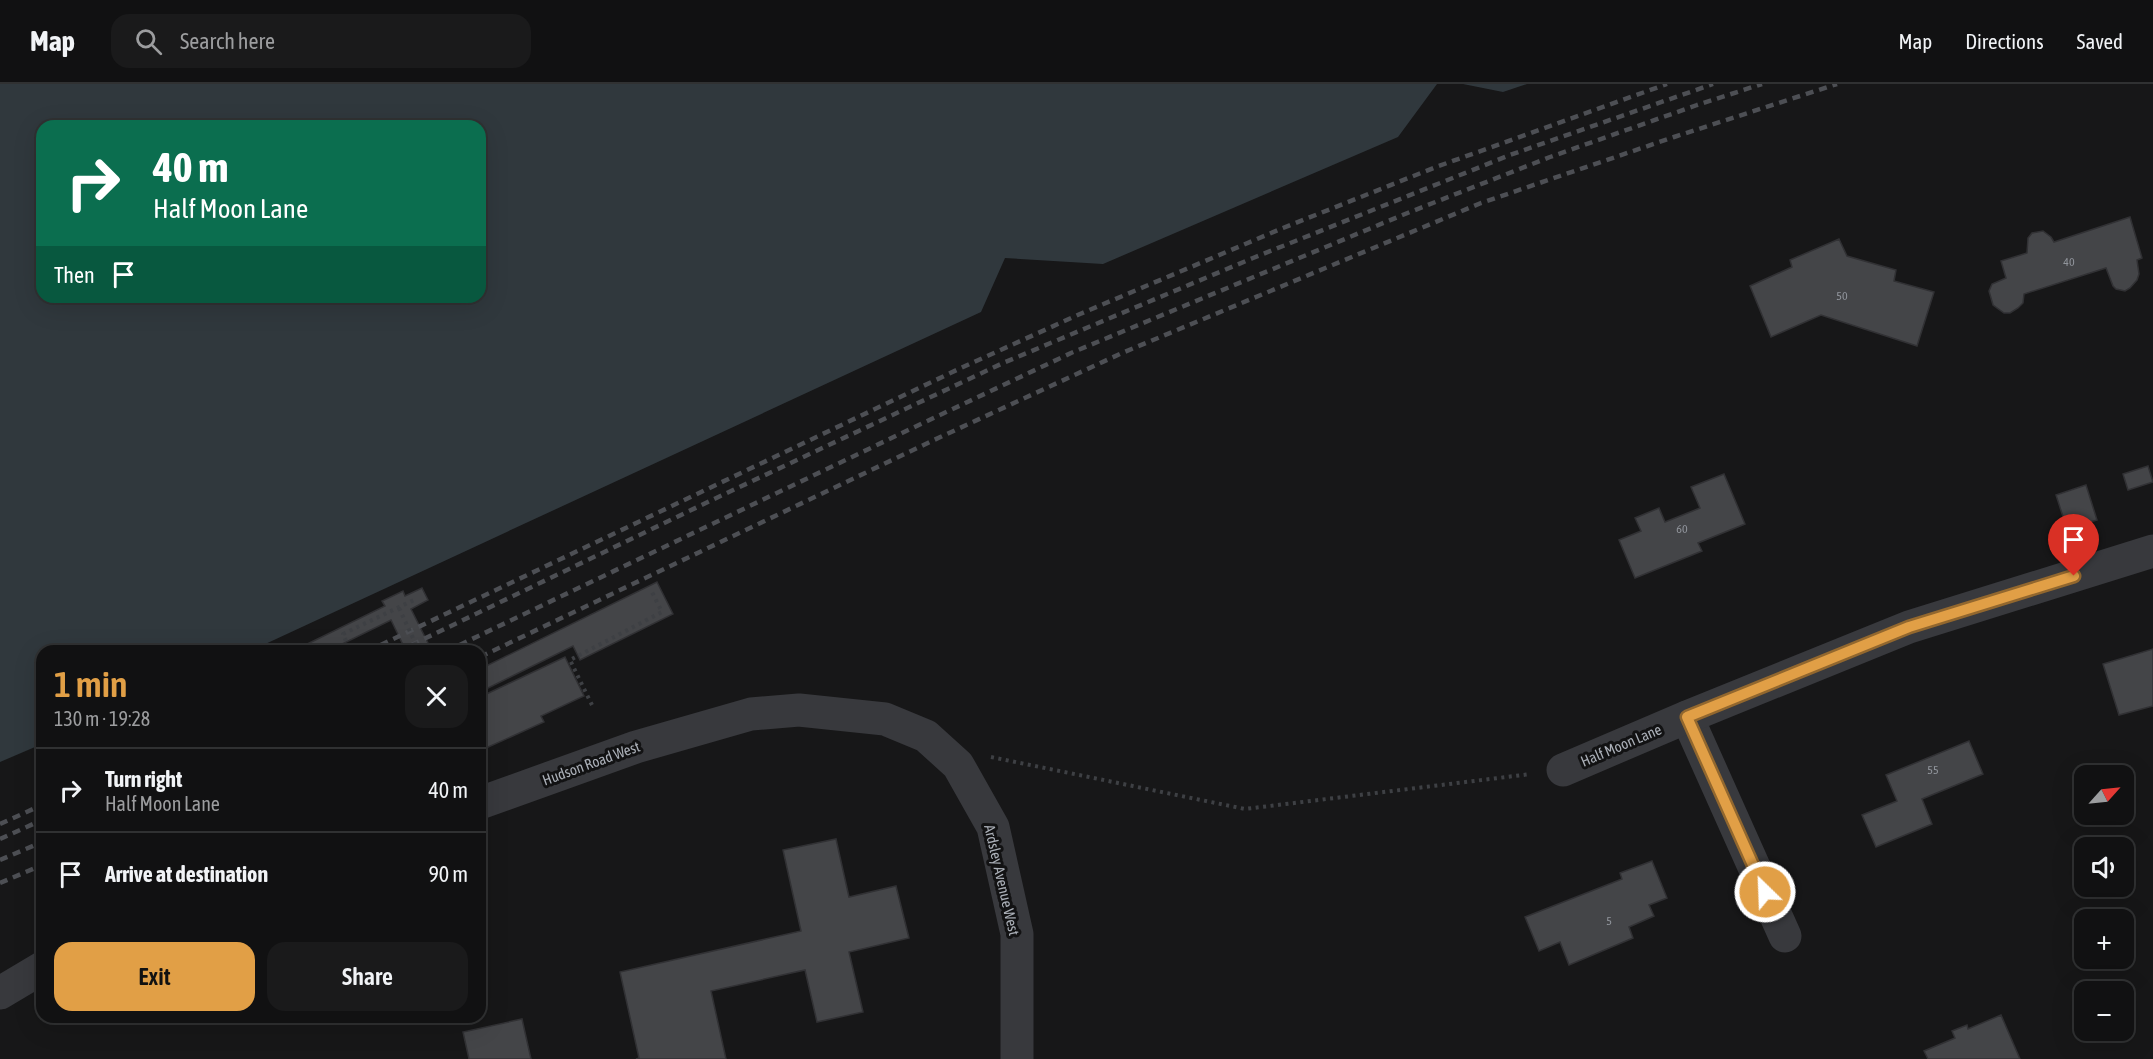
<!DOCTYPE html>
<html lang="en">
<head>
<meta charset="utf-8">
<style>
	body { margin:0; font-family:"Asap Condensed",sans-serif; background:#1a1a1b; color:#f1f3f6; height:100vh; display:flex; flex-direction:column; font-size:22px; white-space:nowrap }
	* { box-sizing:border-box; margin:0 }
	p { font-size:20px; color:#9c9d9f }
	.icon { flex:none; width:33px; height:33px; fill:none; stroke:currentColor; stroke-width:2; stroke-linecap:round; stroke-linejoin:round }
	.map { position:relative; flex:1; overflow:hidden }
	.details { position:absolute; left:36px; top:561px; width:450px; height:378px; display:flex; flex-direction:column; background:#111112; border-radius:18px; box-shadow:0 6px 24px #0002,0 0 0 2px #303132 }
	.details>* { flex:none }
	.top-card { position:absolute; left:36px; top:36px; width:450px; height:183px; border-radius:18px; box-shadow:0 6px 24px #0002,0 0 0 2px #303132; background:#0b6e4f; color:#fff; overflow:hidden }
	.needle { width:39px; rotate:63deg }
	.fabs { position:absolute; left:2074px; top:681px; display:grid; gap:12px }
	.fabs a { display:grid; place-items:center; width:60px; height:60px; border-radius:12px; background:#111112; box-shadow:0 6px 24px #0002,0 0 0 2px #303132; font-size:30px }
	.pin { position:absolute; display:grid; place-items:center; width:51px; height:51px; color:#fff; margin:-62px -26px; border-radius:50% 50% 50% 0; rotate:-45deg; box-shadow:0 0 6px #0007 }
	.pin .icon { rotate:45deg }
	.me { position:absolute; width:66px; margin:-33px; rotate:336deg; stroke-linejoin:round; filter:drop-shadow(0 0 4px #0008) }
	.turn { display:flex; align-items:center; gap:21px; height:126px; padding:0 18px; font-size:27px }
	.turn .icon { width:78px; height:78px; stroke-width:2.5 }
	.turn b { display:block; font-size:42px; line-height:51px }
	.then { display:flex; align-items:center; height:57px; padding:0 18px; background:#0003; gap:12px; font-size:22px }
	.round { display:grid; place-items:center; flex:none; width:63px; height:63px; border-radius:18px; background:#1a1a1b }
	.summary { display:flex; align-items:center; justify-content:space-between; height:102px; padding:0 18px }
	h1 { font-size:36px; font-weight:600; line-height:45px; color:#e19f46 }
	.button { display:flex; gap:12px; margin-top:auto; padding:12px 18px }
	.button a { flex:1; height:69px; border-radius:18px; background:#e19f46; color:#111; font-size:24px; font-weight:600; line-height:69px; text-align:center }
	.button a+a { background:#1a1a1b; color:#f1f3f6 }
	ul { padding:0; list-style:none }
	li { display:flex; align-items:center; gap:18px; height:84px; padding:0 18px; border-top:2px solid #303132 }
	li div { flex:1 }
	li b { display:block; font-size:22px }
	li em { font-style:normal }
	header { display:flex; align-items:center; gap:36px; box-sizing:border-box; height:84px; padding:0 30px; background:#111112; border-bottom:2px solid #303132 }
	header strong { font-size:28px }
	nav { display:flex; gap:33px; margin-inline-start:auto; font-size:21px }
	.search { width:420px; height:54px; background:#1a1a1b; display:flex; align-items:center; gap:15px; box-sizing:border-box; padding:0 21px; border-radius:18px; color:#9c9d9f; font-size:22px }
	.map>svg:first-child { display:block }
	.water { fill:#30383d; fill-rule:evenodd }
	.building { fill:#444548; stroke:#313134; stroke-width:1.5 }
	.lines { fill:none; stroke-linecap:round; stroke-linejoin:round }
	.path { stroke:#3e4044; stroke-width:4; stroke-dasharray:3 4.5; stroke-linecap:butt }
	.minor { stroke:#38393d; stroke-width:33 }
	.rail { stroke:#4d4f54; stroke-width:4.5; stroke-dasharray:8 6; stroke-linecap:butt }
	.path-bridge { stroke:#3e4044; stroke-width:4; stroke-dasharray:3 4.5; stroke-linecap:butt }
	.route-casing { stroke:#92672e; stroke-width:15 }
	.route { stroke:#e19f46; stroke-width:10 }
	.labels { text-anchor:middle; dominant-baseline:central; stroke-width:6; stroke-linejoin:round; paint-order:stroke }
	.number-label { font-size:12px; fill:#90949b }
	.street-label { font-size:15px; fill:#aaafb7; stroke:#121213 }
</style>
</head>
<body>
<header>
<strong>Map</strong>
<div class="search"><svg class="icon" aria-label="search" viewBox="0 0 24 24"><circle cx="10" cy="10" r="6"/><path d="M15 15l6 6"/></svg>Search here</div>
<nav><a>Map</a><a>Directions</a><a>Saved</a></nav>
</header>
<div class="map">
<svg width="2153" height="975" viewBox="0 0 2153 975">
	<rect width="100%" height="100%" fill="#171718"/>
	<!-- water -->
	<g class="water">
		<path d="M0 0H1437L1398 53 1103 180 1005 174 981 228 250 567H42V660L0 678ZM42 42H480V213H42Z"/>
		<path d="M1463 0H1527L1503 8Z"/>
	</g>
	<!-- building -->
	<g class="building">
		<path d="M2130 133 2142 174 2137 176 2139 190 2137 196 2130 204 2125 207 2116 205 2113 202 2106 184 2024 210 2023 219 2018 224 2010 229H2004L1993 221 1989 207 1992 200 2006 194 2001 177 2027 169 2028 154 2032 149 2043 147 2051 153 2054 158Z"/>
		<path d="M1839 155 1847 172 1896 186 1894 197 1934 208 1917 262 1821 231 1771 253 1750 202 1792 183 1790 176Z"/>
		<path d="M2148 382 2153 398 2128 406 2123 390Z"/>
		<path d="M1724 390 1745 440 1698 459 1702 467 1635 494 1619 456 1641 447 1635 434 1659 424 1665 438 1700 424 1691 403Z"/>
		<path d="M2086 401 2097 436 2067 445 2056 411Z"/>
		<path d="M657 498 673 530 580 576 573 562 480 608V585Z"/>
		<path d="M422 504 428 516 411 525 432 567H406L391 536 328 567H293L385 522 382 517 403 507 405 512Z"/>
		<path d="M2153 565V622L2119 631 2103 580Z"/>
		<path d="M565 573 584 612 541 632 544 638 486 664 483 658 480 659V613Z"/>
		<path d="M1969 657 1983 690 1922 715 1932 740 1876 763 1862 731 1897 717 1886 691Z"/>
		<path d="M836 755 849 813 896 802 909 854 849 868 863 928 817 938 805 886 711 907 726 975H636L639 974 620 888 801 847 783 766Z"/>
		<path d="M1652 777 1667 814 1649 821 1654 832 1629 843 1633 854 1569 881 1560 858 1539 867 1525 833 1622 795 1620 789Z"/>
		<path d="M2001 931 2020 975H1928L1924 967 1955 954 1952 947 1967 941 1968 945Z"/>
		<path d="M522 935 531 975H469L463 948Z"/>
	</g>
	<g class="lines">
		<!-- path -->
		<g class="path">
			<path d="M346 557 343 550 416 515"/>
			<path d="M592 621 570 576 662 528 652 508"/>
			<path d="M991 673 1245 725 1531 690"/>
		</g>
		<!-- minor -->
		<g class="minor">
			<path d="M1687 633 1785 852"/>
			<path d="M1563 686 1687 633 1909 543 2153 467"/>
			<path d="M480 719 636 663 751 630 799 626 885 635 926 652 958 681 993 743 1017 850V975"/>
			<path d="M0 909 42 884"/>
		</g>
		<!-- rail -->
		<g class="rail">
			<path d="M368 567 963 283 1080 230 1283 144 1436 83 1667 0"/>
			<path d="M399 567 712 416 1003 279 1253 174 1510 71 1713 0"/>
			<path d="M447 567 902 349 1071 269 1405 130 1550 73 1697 21 1762 0"/>
			<path d="M480 573 934 356 1122 269 1481 119 1674 53 1837 0"/>
			<path d="M0 740 42 721"/>
			<path d="M0 755 42 736"/>
			<path d="M0 776 42 758"/>
			<path d="M0 799 42 781"/>
		</g>
		<!-- path-bridge -->
		<path class="path-bridge" d="M399 524 419 567"/>
	</g>
	<g class="lines">
		<defs>
			<path id="route" d="M1765 808 1687 633 1909 543 2074 492"/>
		</defs>
		<!-- route casing -->
		<use href="#route" class="route-casing"/>
		<!-- route -->
		<use href="#route" class="route"/>
	</g>
	<g class="labels">
		<!-- number labels -->
		<g class="number-label">
			<text x="2069" y="178">40</text>
			<text x="1842" y="212">50</text>
			<text x="1682" y="445">60</text>
			<text x="1933" y="686">55</text>
			<text x="1609" y="837">5</text>
		</g>
		<!-- street labels -->
		<g class="street-label">
			<text transform="translate(1621 661) rotate(-23)">Half Moon Lane</text>
			<text transform="translate(591 679) rotate(-20)">Hudson Road West</text>
			<text transform="translate(1002 796) rotate(77)">Ardsley Avenue West</text>
		</g>
	</g>
</svg>
<div class="fabs">
<a><svg class="needle" viewBox="-14 -14 28 28"><path d="M0-13l5 13h-10z" fill="#e53935"/><path d="M0 13l5-13h-10z" fill="#9c9d9f"/></svg></a>
<a><svg class="icon" aria-label="sound" viewBox="0 0 24 24"><path d="M4 9h4l5-4v14l-5-4H4zM17 9q2 3 0 6"/></svg></a>
<a>+</a>
<a>−</a>
</div>
<div class="pin" style="left:2074px;top:492px;background:#d93025"><svg class="icon" aria-label="arrive" viewBox="0 0 24 24"><path d="M6 21V4h12l-3 4 3 4H6"/></svg></div>
<svg class="me" style="left:1765px;top:808px" viewBox="-20 -20 40 40"><circle r="17" fill="#e19f46" stroke="#fff" stroke-width="3"/><path d="M0-11L8 9 0 5-8 9z" fill="#fff"/></svg>
<div class="top-card">
<div class="turn"><svg class="icon" aria-label="right" viewBox="0 0 24 24"><path d="M7 20v-9h11M14 6l5 5-5 5"/></svg><div><b>40 m</b>Half Moon Lane</div></div>
<div class="then">Then<svg class="icon" aria-label="arrive" viewBox="0 0 24 24"><path d="M6 21V4h12l-3 4 3 4H6"/></svg></div>
</div>
<section class="details">
<div class="summary"><div><h1>1 min</h1><p>130 m · 19:28</p></div><a class="round"><svg class="icon" aria-label="close" viewBox="0 0 24 24"><path d="M6 6l12 12M18 6L6 18"/></svg></a></div>
<ul>
<li><svg class="icon" aria-label="right" viewBox="0 0 24 24"><path d="M7 20v-9h11M14 6l5 5-5 5"/></svg><div><b>Turn right</b><p>Half Moon Lane</p></div><em>40 m</em></li>
<li><svg class="icon" aria-label="arrive" viewBox="0 0 24 24"><path d="M6 21V4h12l-3 4 3 4H6"/></svg><div><b>Arrive at destination</b></div><em>90 m</em></li>
</ul>
<div class="button"><a>Exit</a><a>Share</a></div>
</section>
</div>
</body>
</html>
